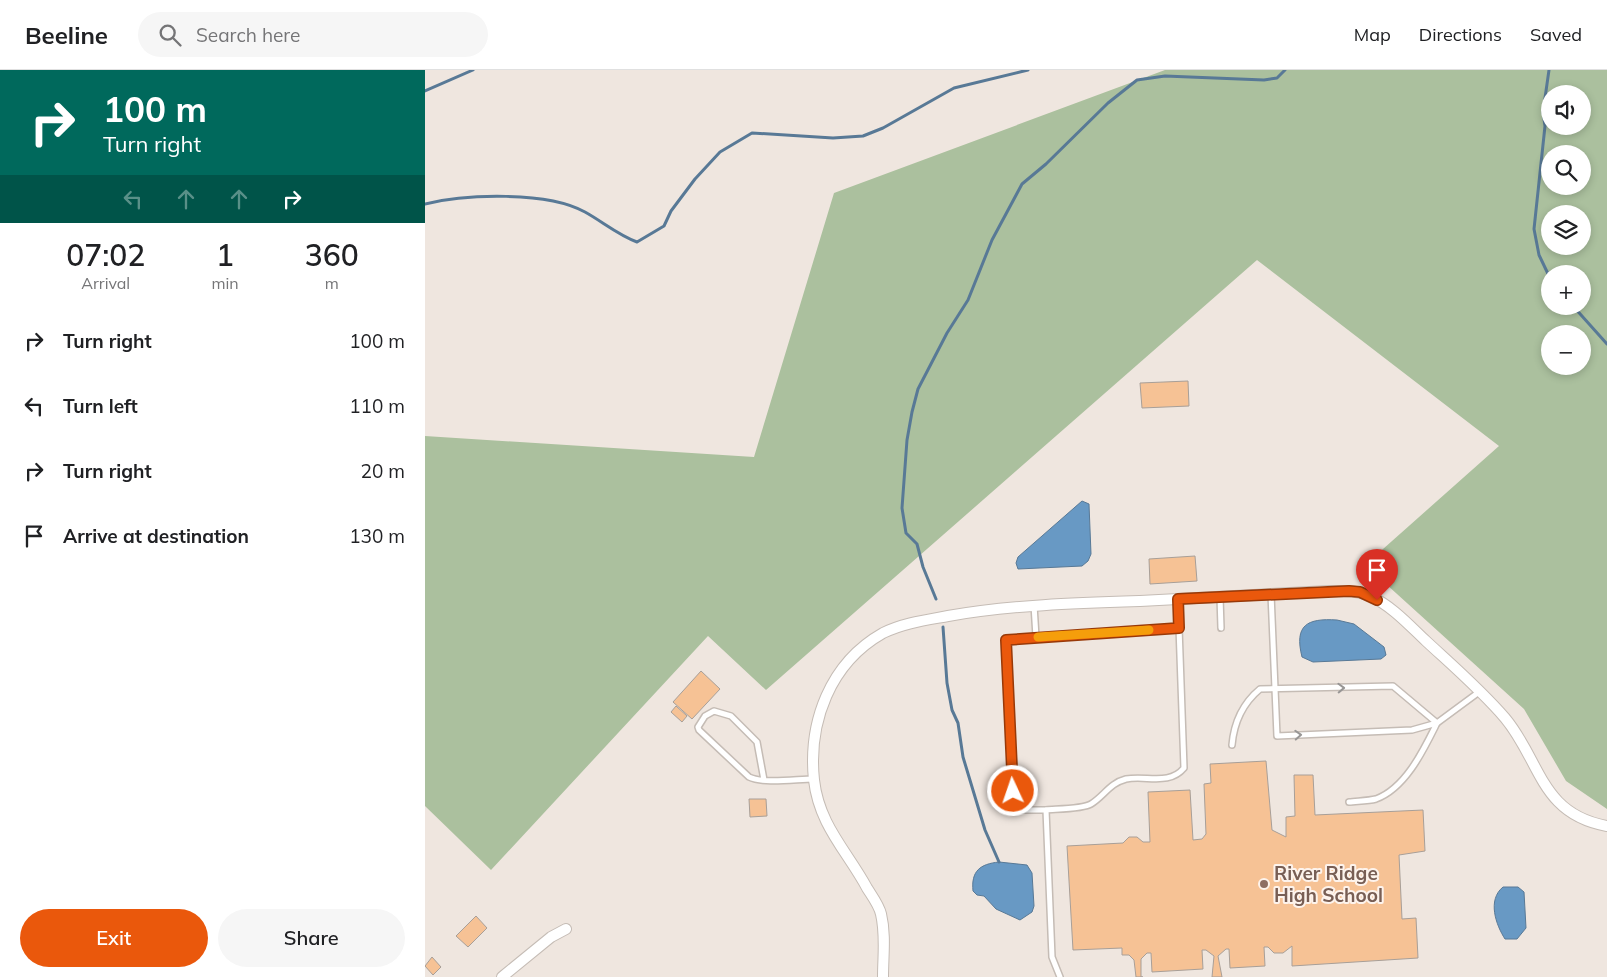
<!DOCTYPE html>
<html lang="en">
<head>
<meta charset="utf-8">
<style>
	body { margin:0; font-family:Mulish,sans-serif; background:#f6f6f6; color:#202124; height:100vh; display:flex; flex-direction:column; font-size:19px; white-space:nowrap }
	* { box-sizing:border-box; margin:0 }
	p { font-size:16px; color:#757577 }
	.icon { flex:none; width:28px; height:28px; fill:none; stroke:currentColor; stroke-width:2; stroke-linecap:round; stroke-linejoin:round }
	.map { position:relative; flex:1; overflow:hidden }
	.sheet { display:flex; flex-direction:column; background:#fff; width:425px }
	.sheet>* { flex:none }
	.hud { background:#00695c; color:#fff; overflow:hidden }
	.buttons { position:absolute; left:1116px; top:15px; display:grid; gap:10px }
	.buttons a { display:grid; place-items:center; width:50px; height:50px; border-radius:50%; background:#fff; box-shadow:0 2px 8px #0003; font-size:25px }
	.pin { position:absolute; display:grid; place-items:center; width:42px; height:42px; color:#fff; margin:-51px -21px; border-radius:50% 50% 50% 0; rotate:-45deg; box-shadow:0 0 5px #0007 }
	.pin .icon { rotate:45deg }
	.me { position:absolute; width:55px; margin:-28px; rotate:357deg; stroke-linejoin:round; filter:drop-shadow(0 0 4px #0008) }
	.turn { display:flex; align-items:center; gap:18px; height:105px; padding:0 20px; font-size:22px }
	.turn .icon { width:65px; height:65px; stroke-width:2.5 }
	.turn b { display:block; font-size:35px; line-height:42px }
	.lanes { display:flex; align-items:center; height:48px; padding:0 20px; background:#0003; justify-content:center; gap:25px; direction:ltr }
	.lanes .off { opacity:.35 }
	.eta { display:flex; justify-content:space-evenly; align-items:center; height:85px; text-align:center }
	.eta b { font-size:30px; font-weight:600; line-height:35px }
	.action { display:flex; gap:10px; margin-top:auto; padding:10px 20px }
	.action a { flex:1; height:58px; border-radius:30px; background:#ea580c; color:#fff; font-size:20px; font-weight:600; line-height:58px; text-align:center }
	.action a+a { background:#f6f6f6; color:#202124 }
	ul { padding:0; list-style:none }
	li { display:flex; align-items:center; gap:15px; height:65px; padding:0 20px }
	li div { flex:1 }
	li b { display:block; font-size:19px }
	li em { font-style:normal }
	header { display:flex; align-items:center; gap:30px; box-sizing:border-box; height:70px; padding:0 25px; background:#fff; border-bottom:1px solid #e0e0e0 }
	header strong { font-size:24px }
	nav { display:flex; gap:28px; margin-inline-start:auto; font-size:18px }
	.search { width:350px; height:45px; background:#f6f6f6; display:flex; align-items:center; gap:12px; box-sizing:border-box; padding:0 18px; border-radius:28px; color:#757577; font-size:19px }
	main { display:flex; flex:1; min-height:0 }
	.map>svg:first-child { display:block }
	.green { fill:#abc09e; fill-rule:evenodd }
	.water { fill:#6899c4; stroke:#587996 }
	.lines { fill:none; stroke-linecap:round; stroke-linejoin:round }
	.stream { stroke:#587996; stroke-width:3 }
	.building { fill:#f6c295; stroke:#a89f98 }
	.service-casing { stroke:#c5bcb5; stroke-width:8 }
	.minor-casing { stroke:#c5bcb5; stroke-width:12 }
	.service { stroke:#fff; stroke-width:5 }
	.minor { stroke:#fff; stroke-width:10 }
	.oneway { stroke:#989695 }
	.route-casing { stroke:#983908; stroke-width:12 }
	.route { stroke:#ea580c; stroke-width:9 }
	.slow { stroke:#f59e0b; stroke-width:9 }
	.education-dot { fill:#8d6e63; stroke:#fdf3ec; stroke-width:2 }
	.labels { text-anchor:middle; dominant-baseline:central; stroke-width:4; stroke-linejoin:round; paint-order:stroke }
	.education-label { font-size:19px; font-weight:bold; fill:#785e54; stroke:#fdf3ec; text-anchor:start }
</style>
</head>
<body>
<header>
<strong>Beeline</strong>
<div class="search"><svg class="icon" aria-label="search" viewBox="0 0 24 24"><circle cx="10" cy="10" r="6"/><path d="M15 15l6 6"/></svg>Search here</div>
<nav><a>Map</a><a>Directions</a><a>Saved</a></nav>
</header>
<main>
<section class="sheet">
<div class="hud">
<div class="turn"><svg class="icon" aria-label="right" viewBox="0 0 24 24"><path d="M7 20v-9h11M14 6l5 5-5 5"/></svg><div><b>100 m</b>Turn right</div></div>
<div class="lanes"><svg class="icon off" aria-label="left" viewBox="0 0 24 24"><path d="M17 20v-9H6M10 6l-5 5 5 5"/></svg><svg class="icon off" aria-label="ahead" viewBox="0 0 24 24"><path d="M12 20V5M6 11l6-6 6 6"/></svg><svg class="icon off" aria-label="ahead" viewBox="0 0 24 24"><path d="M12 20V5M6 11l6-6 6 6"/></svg><svg class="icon" aria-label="right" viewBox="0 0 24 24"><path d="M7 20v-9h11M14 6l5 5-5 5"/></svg></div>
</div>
<div class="eta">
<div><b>07:02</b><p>Arrival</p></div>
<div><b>1</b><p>min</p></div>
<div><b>360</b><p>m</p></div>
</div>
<ul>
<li><svg class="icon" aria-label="right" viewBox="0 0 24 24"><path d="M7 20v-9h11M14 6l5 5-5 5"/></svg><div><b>Turn right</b></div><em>100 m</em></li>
<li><svg class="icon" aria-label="left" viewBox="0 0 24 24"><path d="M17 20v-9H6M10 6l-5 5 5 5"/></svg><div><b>Turn left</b></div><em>110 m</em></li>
<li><svg class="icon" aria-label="right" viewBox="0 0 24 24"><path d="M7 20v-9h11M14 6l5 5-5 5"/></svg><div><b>Turn right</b></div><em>20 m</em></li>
<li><svg class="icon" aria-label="arrive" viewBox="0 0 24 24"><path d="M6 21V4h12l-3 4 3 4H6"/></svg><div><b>Arrive at destination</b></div><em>130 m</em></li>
</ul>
<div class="action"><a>Exit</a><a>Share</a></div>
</section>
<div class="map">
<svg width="1182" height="907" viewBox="0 0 1182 907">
	<rect width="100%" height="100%" fill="#efe6df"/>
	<!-- green -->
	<path class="green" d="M740 0H1182V739L1141 711 1099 639 940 495 1074 376 832 190 341 620 283 566 66 800 0 736V366L329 387 409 123ZM1125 24H1158V56H1125ZM1125 84H1158V116H1125ZM1125 144H1158V176H1125ZM1125 204H1158V236H1125ZM1125 264H1158V296H1125Z"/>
	<!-- water -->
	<g class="water">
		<path d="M657 431 664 434 666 484 663 491 657 496 593 499 591 493 593 487Z"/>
		<path d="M912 550 929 554 959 577 961 585 956 589 888 592 877 587C869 555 882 548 912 550Z"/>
		<path d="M574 792 602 795 607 803 609 836 607 842 595 850 571 839 559 826 552 825 548 821C546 801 555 794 574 792Z"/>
		<path d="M1078 817H1093L1099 822 1101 858 1092 869H1080C1071 855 1062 830 1078 817Z"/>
	</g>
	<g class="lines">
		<!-- stream -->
		<g class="stream">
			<path d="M1124 0 1118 42 1120 56 1109 159 1114 185 1125 208"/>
			<path d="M0 21 48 0"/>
			<path d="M0 134C40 124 123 121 160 142 178 152 193 165 212 172L239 156 246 141 270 109 295 82 327 63 408 68 438 66 458 58 529 18 603 0"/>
			<path d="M1148 236 1182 274"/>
			<path d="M511 529 498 497 492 474 481 463 477 438 482 370 487 342 493 319 522 263 543 230 567 170 597 114 621 94 683 33 712 10 740 6 839 10 852 8 860 0"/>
			<path d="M518 557 522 613 527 640 533 653 538 687 560 760 574 792"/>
		</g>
	</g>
	<!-- building -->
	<g class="building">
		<path d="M763 311 764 336 717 338 715 313Z"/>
		<path d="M770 486 772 511 725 514 724 489Z"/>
		<path d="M276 601 295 619 267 649 248 632Z"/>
		<path d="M251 636 262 646 257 652 246 642Z"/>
		<path d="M841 691 847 760 861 767V747L870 746 869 705H888L890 745 998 740 1000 781 974 785 977 849 991 848 993 888 867 896V876L858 883H849L843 877H839L840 896 805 898 804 879H801L793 886 797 907H787L789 886 781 880H777L778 899 727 902 726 883H722L716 889V907H718H711L709 890 704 885H697V878L648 880 642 776 698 773 704 767H712L718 772H725L723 722 765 720 768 770 777 769 781 764 779 714 786 713 785 694Z"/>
		<path d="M324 729H341L342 746 325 747Z"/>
		<path d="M51 846 62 858 43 877 31 866Z"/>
		<path d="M7 887 16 897 8 905 0 896Z"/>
	</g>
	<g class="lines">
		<defs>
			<g id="service">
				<path d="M846 524 852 666 987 660 1012 653 1054 622"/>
				<path d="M795 527 796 558"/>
				<path d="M609 535 611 567"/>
				<path d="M807 675C809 652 817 634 835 619L968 616 1012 653C999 679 981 718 951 729 943 731 932 731 924 732"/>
				<path d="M339 710 332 672 306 646 289 641 280 646 273 657 274 660 324 707C338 714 372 709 388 709"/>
				<path d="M621 740C631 739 658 739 666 734 679 726 685 713 701 709 721 705 744 716 759 698L753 529"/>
				<path d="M635 907 627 887 621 740H589L581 570 754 558"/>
			</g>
			<g id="minor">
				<path d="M77 907 126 867 141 859"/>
				<path d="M458 907C458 886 461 865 456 844 454 835 447 826 442 818 422 781 394 755 389 710 383 652 405 593 458 563 478 553 501 550 523 546 586 535 651 533 715 531 778 528 841 524 904 521 918 521 932 520 945 526 967 536 984 555 1001 571 1028 596 1056 620 1080 648 1116 691 1115 744 1182 756"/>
			</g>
		</defs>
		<!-- service casing -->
		<use href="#service" class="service-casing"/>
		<!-- minor casing -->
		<use href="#minor" class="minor-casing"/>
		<!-- service -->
		<use href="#service" class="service"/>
		<!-- minor -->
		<use href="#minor" class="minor"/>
	</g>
	<!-- one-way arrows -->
	<defs><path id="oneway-chevron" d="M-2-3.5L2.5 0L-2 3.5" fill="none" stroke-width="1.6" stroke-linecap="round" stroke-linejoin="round" transform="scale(1.25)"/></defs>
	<g class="oneway">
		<use href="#oneway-chevron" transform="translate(916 618) rotate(-2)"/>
		<use href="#oneway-chevron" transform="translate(873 665) rotate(-3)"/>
	</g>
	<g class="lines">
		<defs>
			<path id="route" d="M588 721 581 570 754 558 753 529 924 521 935 522 952 530"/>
		</defs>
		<!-- route casing -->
		<use href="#route" class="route-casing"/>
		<!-- route -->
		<use href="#route" class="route"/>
		<!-- slow -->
		<path class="slow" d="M613 567 724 560"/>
	</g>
	<!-- markers -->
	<circle class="education-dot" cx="839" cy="814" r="5"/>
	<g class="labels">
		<!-- education labels -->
		<g class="education-label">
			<text x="849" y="803">River Ridge<tspan x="849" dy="22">High School</tspan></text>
		</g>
	</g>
</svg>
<div class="buttons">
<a><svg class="icon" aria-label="sound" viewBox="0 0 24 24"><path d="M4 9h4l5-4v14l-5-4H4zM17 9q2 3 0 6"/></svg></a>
<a><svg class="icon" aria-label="search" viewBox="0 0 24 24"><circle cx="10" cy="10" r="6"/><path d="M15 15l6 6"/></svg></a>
<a><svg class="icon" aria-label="layers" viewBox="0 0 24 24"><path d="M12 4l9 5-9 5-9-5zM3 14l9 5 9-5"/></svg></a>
<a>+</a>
<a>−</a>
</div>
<div class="pin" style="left:952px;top:530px;background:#d93025"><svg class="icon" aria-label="arrive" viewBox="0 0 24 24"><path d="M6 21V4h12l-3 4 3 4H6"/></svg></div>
<svg class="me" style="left:588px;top:721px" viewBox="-20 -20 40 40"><circle r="17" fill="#ea580c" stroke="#fff" stroke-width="3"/><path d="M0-11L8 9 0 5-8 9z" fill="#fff"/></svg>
</div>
</main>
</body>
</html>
